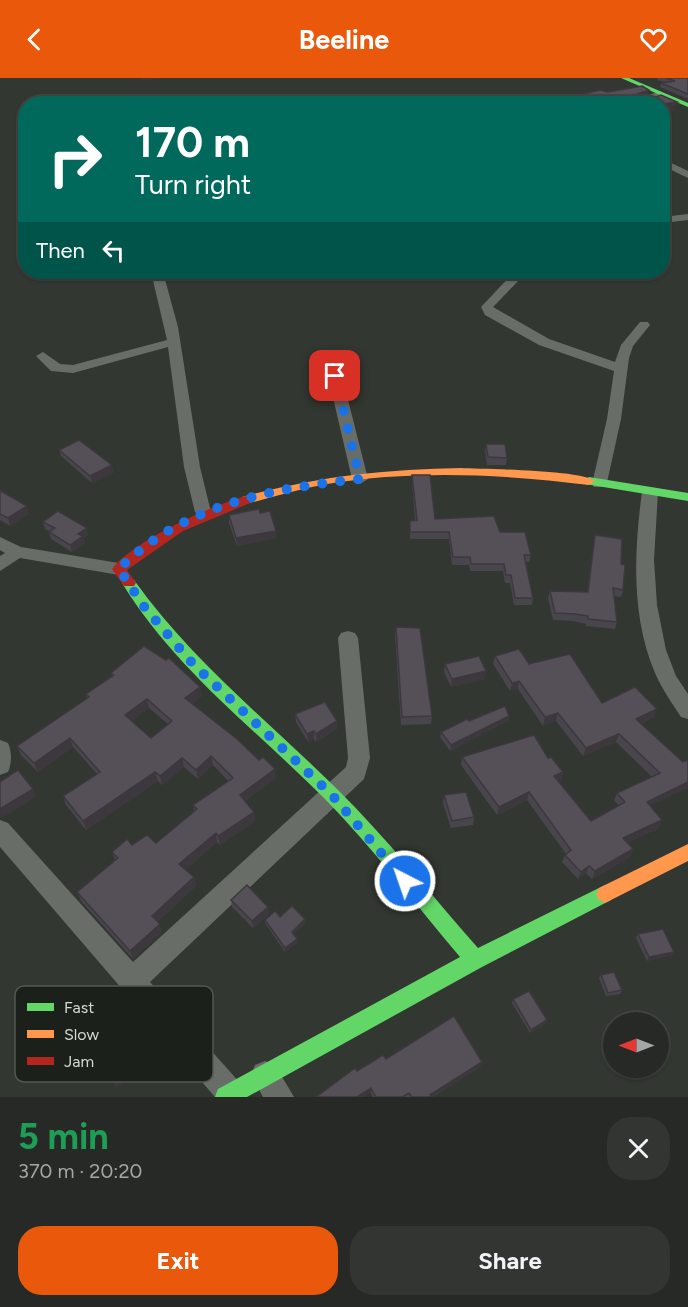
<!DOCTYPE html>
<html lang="en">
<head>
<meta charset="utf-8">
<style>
	body { margin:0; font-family:Figtree,sans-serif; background:#323532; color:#f1f3f6; height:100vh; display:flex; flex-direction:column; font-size:22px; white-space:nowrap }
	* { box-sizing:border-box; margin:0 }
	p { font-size:20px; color:#a4a6a7 }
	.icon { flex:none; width:33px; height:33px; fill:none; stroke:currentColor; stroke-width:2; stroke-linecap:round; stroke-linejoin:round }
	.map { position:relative; height:1019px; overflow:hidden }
	.drawer { display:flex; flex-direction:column; background:#262925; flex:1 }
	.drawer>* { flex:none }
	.guide { position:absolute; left:18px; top:18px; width:652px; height:183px; border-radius:24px; box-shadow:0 2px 4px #0004,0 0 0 2px #424542; background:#00695c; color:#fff; overflow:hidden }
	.needle { width:39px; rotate:270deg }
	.buttons { position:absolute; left:603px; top:934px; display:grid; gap:12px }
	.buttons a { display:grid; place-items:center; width:66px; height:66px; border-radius:50%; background:#262925; box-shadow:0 2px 4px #0004,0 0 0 2px #424542; font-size:30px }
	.pin { position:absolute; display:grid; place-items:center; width:51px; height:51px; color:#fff; margin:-26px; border-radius:12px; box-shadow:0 3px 9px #0006 }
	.me { position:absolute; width:66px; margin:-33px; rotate:319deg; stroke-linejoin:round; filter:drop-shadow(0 0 4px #0008) }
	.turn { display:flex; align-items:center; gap:21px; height:126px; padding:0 18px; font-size:27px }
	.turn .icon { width:78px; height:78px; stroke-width:2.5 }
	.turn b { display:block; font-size:42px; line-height:51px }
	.then { display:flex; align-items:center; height:57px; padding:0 18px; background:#0003; gap:12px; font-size:22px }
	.round { display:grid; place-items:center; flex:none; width:63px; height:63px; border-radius:24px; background:#323532 }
	.overview { display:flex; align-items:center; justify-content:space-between; height:102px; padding:0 18px }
	h1 { font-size:36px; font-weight:700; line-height:45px; color:#1e9e55 }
	.primary-button { display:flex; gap:12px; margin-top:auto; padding:12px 18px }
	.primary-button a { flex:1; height:69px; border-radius:24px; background:#ea580c; color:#fff; font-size:24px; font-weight:700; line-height:69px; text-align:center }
	.primary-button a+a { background:#323532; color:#f1f3f6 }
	header { display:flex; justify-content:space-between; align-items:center; height:78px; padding:0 18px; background:#ea580c; color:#fff; font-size:27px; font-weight:700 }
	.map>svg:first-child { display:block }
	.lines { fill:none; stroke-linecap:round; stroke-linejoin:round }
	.street { fill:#686d68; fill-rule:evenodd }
	.fast { fill:#63d668; fill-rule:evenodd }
	.slow { fill:#ff974d; fill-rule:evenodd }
	.jam { fill:#b3261e; fill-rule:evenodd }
	.wall { fill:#49454c; fill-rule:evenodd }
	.shaded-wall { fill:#3c383e }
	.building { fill:#555058; stroke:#3c383e; stroke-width:1.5; fill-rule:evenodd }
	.route { stroke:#1a73e8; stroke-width:10; stroke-dasharray:0 18 }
	.key { fill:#1b201a; stroke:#535852; stroke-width:1.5 }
	.key-label { font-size:16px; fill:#d5dbd3 }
</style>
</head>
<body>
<header><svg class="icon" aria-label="back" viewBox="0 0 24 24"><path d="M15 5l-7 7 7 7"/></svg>Beeline<svg class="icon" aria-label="heart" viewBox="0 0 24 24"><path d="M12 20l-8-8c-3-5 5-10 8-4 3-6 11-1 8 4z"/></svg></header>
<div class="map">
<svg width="688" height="1019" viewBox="0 0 688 1019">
	<rect width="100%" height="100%" fill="#323731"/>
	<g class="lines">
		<!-- street -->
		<g class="street">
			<path d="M660 13 663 17 638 26H625Z"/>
			<path d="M663 81 688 93V100L663 88Z"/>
			<path d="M688 136V142L663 145V139Z"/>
			<path d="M151 194H163L178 249 200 389 211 434 203 439 195 434 184 389 168 269 73 295 51 293 36 278 43 274 60 286 73 287 167 262Z"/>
			<path d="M514 194H590C578 203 538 199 523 198L493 229 549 261 615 284 621 267 640 244H648L650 247 633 268 629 280 621 341 606 409H594L592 406 607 341 614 293 539 267 485 237 481 229Z"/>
			<path d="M335 294 342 298 368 401 360 406 352 401 328 298Z"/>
			<path d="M650 409 658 414 654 482 657 527 666 572 676 598 688 616V641L681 639C672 625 662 611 655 595 631 539 634 473 642 414Z"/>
			<path d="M0 459 21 469 119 485 128 491 119 497 20 480 0 493V478L5 475 0 472Z"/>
			<path d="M348 553 355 555 358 560 370 680 364 701 150 904 241 1006 245 1016 244 1019H215L0 769V742L8 745 133 884 346 689 348 680 338 560 341 555Z"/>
			<path d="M0 662 8 665C12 674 12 685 8 694L0 697Z"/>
			<path d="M265 983 275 987 294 1019H263L251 997 255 987Z"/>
		</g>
		<!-- fast -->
		<g class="fast">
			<path d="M621 0H629L688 25V29Z"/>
			<path d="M589 399 688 415V423L585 406 583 403Z"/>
			<path d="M129 500 134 502C192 583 266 641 336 710 387 760 431 817 478 870L605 807 611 810 614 816 611 822 482 889 247 1019H215L218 1011 460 879C415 826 373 770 324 720 255 651 174 590 122 505Z"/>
		</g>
		<!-- slow -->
		<g class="slow">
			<path d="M461 390C483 391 582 392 595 403L589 407C502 396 413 392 327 406 299 411 273 419 246 426L240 422 242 419C314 399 386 391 461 390Z"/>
			<path d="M688 766V783L611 822 605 825 599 822 596 816 599 810Z"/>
		</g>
		<!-- jam -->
		<path class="jam" d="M246 418 252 422 250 425 183 453 127 492 136 505 134 508H124L112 491C133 463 212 427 246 418Z"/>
	</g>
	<!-- wall -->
	<g class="wall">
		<path d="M658 0H688V21L660 9 661 5 665 4 657 2Z"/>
		<path d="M608 14 648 15 624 24H677L676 27 668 29 673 30 672 34 663 26H587L575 21V18Z"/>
		<path d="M486 366 507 380 506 387H487L485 373Z"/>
		<path d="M59 372 114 394 92 405 61 378Z"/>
		<path d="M412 397 435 441 500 454 531 477 529 484H526L533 520 532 527H514L510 505H505L503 493H470L469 487H452L449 461H410V443L415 442 412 404Z"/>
		<path d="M0 413 29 436 10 448 0 442Z"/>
		<path d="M260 435 276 453V460L237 468 229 445V437Z"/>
		<path d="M43 444 88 457 83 460 85 465 72 474 51 461 49 454H50L45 451Z"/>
		<path d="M595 457 621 486 623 512 621 519 614 518 617 544 615 551 586 548V546L573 543 553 542 548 520 550 513 587 514 594 464Z"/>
		<path d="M396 549 432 638 431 646 401 647 395 557Z"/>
		<path d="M495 578 529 586 602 625 654 639 641 646 683 684 651 728 659 750 627 765 633 771 630 779 592 801 586 795 578 801 562 784 565 777 566 776 527 722 497 737 461 687 462 679 548 680 563 694 561 702 558 703 591 743 619 728 614 722 617 715 652 699 616 664 583 678 556 643 543 648 518 611 510 613 493 586Z"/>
		<path d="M445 586 485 601 451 609 444 594Z"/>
		<path d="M111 595 202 618 192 625 276 700 245 723 254 734 255 743 220 767 217 764 185 792 194 799 196 808 157 844 162 854 133 881 81 823 77 814 115 782 112 774 132 767 156 765 194 733 193 727 228 703 213 687 198 701 184 689 162 707 158 703 86 752 66 727 63 718 97 696 73 669 38 694 21 677 17 668 87 620 86 616 112 598ZM149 630 168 646 151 660 132 643Z"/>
		<path d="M295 636 337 651 316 664 314 661 308 664 296 644Z"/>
		<path d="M509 638 508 643 450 673 440 659 441 654Z"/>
		<path d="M444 717 474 739 473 747 451 750 443 725Z"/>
		<path d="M231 822 269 836 253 850 232 829Z"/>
		<path d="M280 839 305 845 293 856 297 861V865L285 874 265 845V842Z"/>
		<path d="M638 856 674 874 672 877 647 883 636 860Z"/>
		<path d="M601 897 622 912 620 916 606 918 599 900Z"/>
		<path d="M513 921 546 945 530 955 512 925Z"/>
		<path d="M386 981 482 984 480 989 433 1019H373L357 993Z"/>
	</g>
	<!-- shaded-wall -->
	<g class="shaded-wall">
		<path d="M141 0H162L141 3Z"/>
		<path d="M649 12 648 15 624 24 625 20Z"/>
		<path d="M677 24 676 27 663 30V26Z"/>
		<path d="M673 30 672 34 663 37V33Z"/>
		<path d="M112 387 114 394 92 405 90 398Z"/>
		<path d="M27 428 29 436 10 448 8 440Z"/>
		<path d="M87 450 88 457 83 460 85 465 72 474 70 467 78 456Z"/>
		<path d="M276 453V460L237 468 236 460Z"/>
		<path d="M486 593 485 601 451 609 452 601Z"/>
		<path d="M519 603 518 611 510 613 512 605Z"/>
		<path d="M200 609 202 618 187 629 185 620Z"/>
		<path d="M147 621 149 630 128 646 125 637Z"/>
		<path d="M657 631 654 639 634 649 636 641Z"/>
		<path d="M558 635 556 643 543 648 545 639Z"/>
		<path d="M509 638 508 643 450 673 451 667Z"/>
		<path d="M337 643V651L316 664V656Z"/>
		<path d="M314 653V661L308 664 307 656Z"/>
		<path d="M619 656 616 664 583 678 586 670Z"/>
		<path d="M70 660 73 669 38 694 34 685Z"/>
		<path d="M211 678 213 687 198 701 196 692Z"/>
		<path d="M182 680 184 689 162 707 160 698Z"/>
		<path d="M275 691 276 700 241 726 240 717Z"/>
		<path d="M155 694 158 703 86 752 83 743Z"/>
		<path d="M563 694 561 702 552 706 554 698Z"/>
		<path d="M688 704V710L644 731 647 724Z"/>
		<path d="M33 711 36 719 2 740 0 737V731Z"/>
		<path d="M529 714 527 722 497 737 499 729Z"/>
		<path d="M254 734 255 743 220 767 218 758Z"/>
		<path d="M662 742 659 750 620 768 623 760Z"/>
		<path d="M216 755 217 764 182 795 179 786Z"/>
		<path d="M633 771 630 779 592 801 595 793Z"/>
		<path d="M589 788 586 795 578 801 581 794Z"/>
		<path d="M194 799 196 808 155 846 152 838Z"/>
		<path d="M268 829 269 836 253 850 252 843Z"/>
		<path d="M305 841V845L292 858V854Z"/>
		<path d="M160 846 162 854 133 881 130 873Z"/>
		<path d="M297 861V865L285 874V870Z"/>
		<path d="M674 874 672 877 647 883 649 879Z"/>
		<path d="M547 942 546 945 530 955 531 952Z"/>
		<path d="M139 951 141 956 127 967 124 962Z"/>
		<path d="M139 984 141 990 116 1010 113 1005Z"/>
		<path d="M482 984 480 989 433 1019H430V1017Z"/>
		<path d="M371 1010V1014L364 1019H357Z"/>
	</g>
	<!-- building -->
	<g class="building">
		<path d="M666 0H688V16L661 5 675 3Z"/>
		<path d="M642 8 649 12 625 20 624 24 640 25 661 17 677 24 663 26H597L575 18 600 12 608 14Z"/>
		<path d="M663 27 673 30 663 33Z"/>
		<path d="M79 362 112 387 90 398 59 372Z"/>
		<path d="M486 366H505L507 380 488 379Z"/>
		<path d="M412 397H430L435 441 494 438 500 454H525L531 477H524L533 520H515L511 497H506L504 486H471L470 479H453L449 454H410V443L417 442Z"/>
		<path d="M0 413H1L27 428 8 440 0 436Z"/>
		<path d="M259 431 260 435 270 433 276 453 236 460 229 437Z"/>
		<path d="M58 433 87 450 78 456 83 458 70 467 49 454 55 450 43 444Z"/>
		<path d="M595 457 622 461 621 486 625 487 623 512 613 510 617 544 588 541V538L575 536 555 535 550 513 588 514Z"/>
		<path d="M396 549 420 550 432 638 402 639Z"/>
		<path d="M144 568 166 582 169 580 200 609 185 620 237 661 259 682 263 679 275 691 240 717 254 734 218 758 216 755 179 786 194 799 152 838 160 846 130 873 77 814 118 780 112 774 127 761 132 767 147 757 156 765 197 731 193 727 233 700 211 678 196 692 182 680 160 698 155 694 83 743 63 718 100 694 70 660 34 685 17 668 89 619 86 616 114 597 111 595ZM147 621 172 643 151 660 125 637Z"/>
		<path d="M519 571 529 586 570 576 602 625 635 609 657 631 636 641 683 684 688 682V704L647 724 662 742 623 760 633 771 595 793 589 788 581 794 565 777 571 772 529 714 499 729 462 679 534 657 548 680 551 679 563 694 554 698 591 743 625 724 617 715 660 695 619 656 586 670 558 635 545 639 519 603 512 605 495 578Z"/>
		<path d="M479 578 486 593 452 601 445 586Z"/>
		<path d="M325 624 337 643 316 656 314 653 307 656 295 636Z"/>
		<path d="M505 628 509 638 451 667 441 654 467 641 469 643Z"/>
		<path d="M18 692 33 711 0 731V704Z"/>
		<path d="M466 714 474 739 452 743 444 717Z"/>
		<path d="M247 807 268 829 252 843 231 822Z"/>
		<path d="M292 828 305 841 292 854 297 861 285 870 265 842 275 833 280 839Z"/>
		<path d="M663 851 674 874 649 879 638 856Z"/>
		<path d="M614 894 622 912 608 915 601 897Z"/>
		<path d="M529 913 547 942 531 952 513 921Z"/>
		<path d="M126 930 139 951 124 962 139 984 113 1005 86 961Z"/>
		<path d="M454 938 482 984 430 1017 432 1019H412L409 1015 402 1019H376L371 1010 357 1019H316L355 990 357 993 383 977 386 981Z"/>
	</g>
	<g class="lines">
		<!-- route -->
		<path class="route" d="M335 298 360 401C274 410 182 427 119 491L145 530 193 586 332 717 405 803"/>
	</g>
	<!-- legend -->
	<rect x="15" y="908" width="198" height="96" rx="9" class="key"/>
	<rect x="27" y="925" width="27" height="8" fill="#63d668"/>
	<rect x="27" y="952" width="27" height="8" fill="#ff974d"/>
	<rect x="27" y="979" width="27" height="8" fill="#b3261e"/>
	<g class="key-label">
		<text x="64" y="935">Fast</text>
		<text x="64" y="962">Slow</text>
		<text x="64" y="989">Jam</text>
	</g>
</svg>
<div class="buttons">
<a><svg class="needle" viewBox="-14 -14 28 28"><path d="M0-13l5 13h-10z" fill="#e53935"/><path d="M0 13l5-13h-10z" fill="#a4a6a7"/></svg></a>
</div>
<div class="pin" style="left:335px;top:298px;background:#d93025"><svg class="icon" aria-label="arrive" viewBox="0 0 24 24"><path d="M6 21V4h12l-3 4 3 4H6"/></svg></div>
<svg class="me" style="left:405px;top:803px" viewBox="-20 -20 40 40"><circle r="17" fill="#1a73e8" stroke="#fff" stroke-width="3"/><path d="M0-11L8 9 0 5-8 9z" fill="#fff"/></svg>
<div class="guide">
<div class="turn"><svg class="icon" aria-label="right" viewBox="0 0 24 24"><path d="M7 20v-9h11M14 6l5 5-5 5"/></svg><div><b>170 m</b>Turn right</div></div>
<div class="then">Then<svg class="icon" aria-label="left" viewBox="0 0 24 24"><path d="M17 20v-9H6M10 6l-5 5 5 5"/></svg></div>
</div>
</div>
<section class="drawer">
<div class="overview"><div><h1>5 min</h1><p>370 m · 20:20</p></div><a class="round"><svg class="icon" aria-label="close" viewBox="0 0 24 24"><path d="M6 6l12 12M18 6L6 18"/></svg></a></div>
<div class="primary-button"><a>Exit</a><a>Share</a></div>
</section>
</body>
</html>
